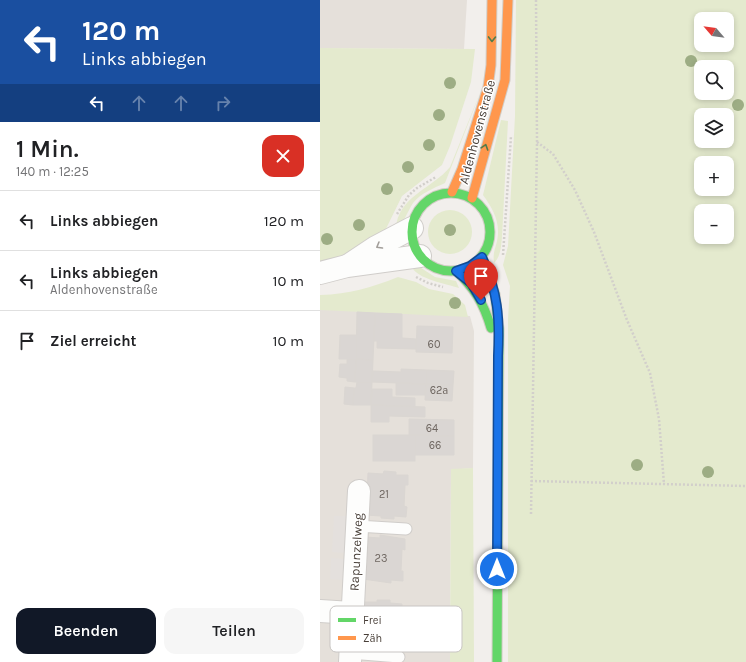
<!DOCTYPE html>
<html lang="de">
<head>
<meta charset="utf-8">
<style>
	body { margin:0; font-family:Karla,sans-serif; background:#f6f6f6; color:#202124; height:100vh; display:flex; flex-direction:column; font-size:15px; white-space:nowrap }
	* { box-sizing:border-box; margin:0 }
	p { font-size:13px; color:#757577 }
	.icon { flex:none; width:22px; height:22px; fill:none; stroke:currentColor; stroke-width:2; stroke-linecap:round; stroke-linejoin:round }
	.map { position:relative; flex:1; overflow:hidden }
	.details { display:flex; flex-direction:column; background:#fff; width:320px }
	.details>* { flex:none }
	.guide { background:#1a4fa0; color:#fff; overflow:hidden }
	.needle { width:26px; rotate:298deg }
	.tools { position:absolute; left:374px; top:12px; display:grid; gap:8px }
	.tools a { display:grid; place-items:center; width:40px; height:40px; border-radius:8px; background:#fff; box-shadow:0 2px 6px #0003; font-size:20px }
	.pin { position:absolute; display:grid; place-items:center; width:34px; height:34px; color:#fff; margin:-41px -17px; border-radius:50% 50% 50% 0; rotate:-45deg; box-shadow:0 0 4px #0007 }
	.pin .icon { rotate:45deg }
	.me { position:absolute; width:44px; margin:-22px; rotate:0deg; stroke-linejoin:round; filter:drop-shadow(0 0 3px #0008) }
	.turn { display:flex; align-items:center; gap:14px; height:84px; padding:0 16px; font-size:18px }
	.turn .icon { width:52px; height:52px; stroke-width:2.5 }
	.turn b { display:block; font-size:28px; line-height:34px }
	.lanes { display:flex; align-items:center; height:38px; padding:0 16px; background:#0003; justify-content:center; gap:20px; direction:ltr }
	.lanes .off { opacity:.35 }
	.round { display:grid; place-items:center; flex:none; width:42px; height:42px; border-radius:12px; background:#f6f6f6 }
	.summary { display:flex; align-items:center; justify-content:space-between; height:68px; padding:0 16px }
	h1 { font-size:24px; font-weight:600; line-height:30px }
	.cta { display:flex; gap:8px; margin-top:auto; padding:8px 16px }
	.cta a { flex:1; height:46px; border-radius:12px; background:#111827; color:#fff; font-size:16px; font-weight:600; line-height:46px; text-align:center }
	.cta a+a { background:#f6f6f6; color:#202124 }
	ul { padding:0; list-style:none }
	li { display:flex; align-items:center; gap:12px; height:60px; padding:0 16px; border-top:1px solid #e0e0e0 }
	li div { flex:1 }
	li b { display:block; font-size:15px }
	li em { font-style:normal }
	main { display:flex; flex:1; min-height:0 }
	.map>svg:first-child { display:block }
	.residential { fill:#e5e0da }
	.green { fill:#e4eace; fill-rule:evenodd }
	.parking { fill:#e4e0dd }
	.building { fill:#dad6d3; stroke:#dad6d2 }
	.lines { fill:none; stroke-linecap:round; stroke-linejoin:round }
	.lane-casing { stroke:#d0cdca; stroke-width:13 }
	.street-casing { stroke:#d0cdca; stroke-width:24 }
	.fast-casing { stroke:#d2ccc5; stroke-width:11 }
	.slow-casing { stroke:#d2ccc5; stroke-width:11 }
	.path { stroke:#d2cfcb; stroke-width:2.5; stroke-dasharray:2 2; stroke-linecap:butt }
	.lane { stroke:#fdfdfc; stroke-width:11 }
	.street { stroke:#fdfdfc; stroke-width:22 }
	.fast { stroke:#63d668; stroke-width:9 }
	.slow { stroke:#ff974d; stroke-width:9 }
	.tree { fill:#9dad84 }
	.oneway { stroke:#537b4b }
	.oneway2 { stroke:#a29e9a }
	.route-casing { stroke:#114b97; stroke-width:10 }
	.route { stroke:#1a73e8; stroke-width:7 }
	.labels { text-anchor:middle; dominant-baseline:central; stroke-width:3; stroke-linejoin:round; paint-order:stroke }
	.number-label { font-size:11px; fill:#6e6660 }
	.street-label { font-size:13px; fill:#483f38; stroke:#fff }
	.key { fill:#fff; stroke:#c8c5c3; stroke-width:1 }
	.key-label { font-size:11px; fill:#483f38 }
</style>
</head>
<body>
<main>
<section class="details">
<div class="guide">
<div class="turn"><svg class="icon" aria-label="left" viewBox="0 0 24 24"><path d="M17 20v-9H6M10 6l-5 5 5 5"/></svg><div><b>120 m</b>Links abbiegen</div></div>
<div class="lanes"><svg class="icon" aria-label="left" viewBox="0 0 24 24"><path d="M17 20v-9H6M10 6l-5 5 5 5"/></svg><svg class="icon off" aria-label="ahead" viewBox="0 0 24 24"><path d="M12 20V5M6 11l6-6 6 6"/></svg><svg class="icon off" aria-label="ahead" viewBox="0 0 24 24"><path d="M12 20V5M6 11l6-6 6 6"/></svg><svg class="icon off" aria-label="right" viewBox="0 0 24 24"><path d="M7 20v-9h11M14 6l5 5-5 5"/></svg></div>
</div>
<div class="summary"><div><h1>1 Min.</h1><p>140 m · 12:25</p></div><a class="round" style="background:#d93025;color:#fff"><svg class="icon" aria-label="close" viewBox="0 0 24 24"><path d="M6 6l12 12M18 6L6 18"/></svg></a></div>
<ul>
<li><svg class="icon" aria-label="left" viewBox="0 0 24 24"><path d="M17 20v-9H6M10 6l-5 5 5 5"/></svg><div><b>Links abbiegen</b></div><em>120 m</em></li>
<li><svg class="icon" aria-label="left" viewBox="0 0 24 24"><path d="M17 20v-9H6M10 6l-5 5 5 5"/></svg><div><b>Links abbiegen</b><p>Aldenhovenstraße</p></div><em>10 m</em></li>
<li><svg class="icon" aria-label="arrive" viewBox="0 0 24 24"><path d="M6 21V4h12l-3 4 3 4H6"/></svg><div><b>Ziel erreicht</b></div><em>10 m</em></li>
</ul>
<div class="cta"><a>Beenden</a><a>Teilen</a></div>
</section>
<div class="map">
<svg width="426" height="662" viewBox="0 0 426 662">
	<rect width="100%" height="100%" fill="#f2efec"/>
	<!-- residential -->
	<g class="residential">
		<path d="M0 0H147L144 49 0 48Z"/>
		<path d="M0 308 150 316 154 331 153 468 131 470 130 662H0Z"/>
	</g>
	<!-- green -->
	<g class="green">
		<path d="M196 0H426V662H188V319L190 286 183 265 188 246 195 116ZM381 19H407V45H381ZM381 67H407V93H381ZM381 115H407V141H381ZM381 163H407V189H381ZM381 211H407V237H381Z"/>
		<path d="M0 48 155 49 151 82 130 146 122 165 82 196 61 239 25 256 0 263Z"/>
		<path d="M164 83 125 183C114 188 101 193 93 203 87 212 85 222 76 229 77 197 113 188 130 167Z"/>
		<path d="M181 120 188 121 182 237C181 246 181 256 174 263 173 255 174 252 176 245 182 225 174 210 163 195Z"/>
		<circle cx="130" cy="232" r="22"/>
		<path d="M98 266 115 277 136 281 139 288C127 284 97 279 92 267Z"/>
		<path d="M78 277 96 282 109 289 133 294 145 305 148 317 0 310V295C30 294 50 288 78 277Z"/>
		<path d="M153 468 154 662H130L131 469Z"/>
	</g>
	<!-- parking -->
	<g class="parking">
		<path d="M14 516H27L25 553 12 552Z"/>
		<path d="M11 558 24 559 23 580 10 579Z"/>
	</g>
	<!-- building -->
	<g class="building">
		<path d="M37 312 55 313 53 360 36 359Z"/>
		<path d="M55 313 82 314V338L96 339V349L57 348V341H54Z"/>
		<path d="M97 326 133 327 132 353 96 352Z"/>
		<path d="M20 335H36V359H19Z"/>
		<path d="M27 359H36L35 382 27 381V378L19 377 20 364H27Z"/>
		<path d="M36 359 53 360 52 382H35Z"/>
		<path d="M81 369 106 370V384L52 382 53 371 81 372Z"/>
		<path d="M106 370 134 371 133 385 106 384Z"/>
		<path d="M37 382H52L51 405H33L34 388H36Z"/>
		<path d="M76 383 106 384 105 395H76Z"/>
		<path d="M106 384 133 385 132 401 105 400Z"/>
		<path d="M25 387 34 388 33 405 24 404Z"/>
		<path d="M52 389H72V397L95 398V407L51 405Z"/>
		<path d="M51 405 105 407V417L69 416V422H51Z"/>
		<path d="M89 419 134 420V436L89 435Z"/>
		<rect x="53" y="435" width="42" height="26"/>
		<path d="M95 435 134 436V455H95Z"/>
		<path d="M64 471 76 472V475H88V485H85L84 506 87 507 86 517 74 516V519L61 518V516L46 515 48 473 63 474Z"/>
		<path d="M60 535 85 539V550L82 549 81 571H83V581L71 580V583L43 579 45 537 60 538Z"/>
		<path d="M57 600H70V603L82 604V614H79L78 635H80V645L55 646V644L40 643 42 602H57Z"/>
	</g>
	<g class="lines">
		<defs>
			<g id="lane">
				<path d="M37 526 86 529"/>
				<path d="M30 653 79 657"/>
			</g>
			<g id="street">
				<path d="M29 265 56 247 92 228"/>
				<path d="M0 273 27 266 100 256"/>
				<path d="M0 611 32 613"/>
				<path d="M30 662 39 491"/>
			</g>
			<g id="fast">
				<circle cx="131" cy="232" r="39"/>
				<path d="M162 257 175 294 179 329 177 662"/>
				<path d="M136 271C154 287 164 304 171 328"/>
			</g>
			<g id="slow">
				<path d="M132 192 142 169 168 87 171 65 172 0"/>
				<path d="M152 198 185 80 188 0"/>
			</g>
		</defs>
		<!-- lane casing -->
		<use href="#lane" class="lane-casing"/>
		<!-- street casing -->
		<use href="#street" class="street-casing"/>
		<!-- fast casing -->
		<use href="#fast" class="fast-casing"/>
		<!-- slow casing -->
		<use href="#slow" class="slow-casing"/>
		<!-- path -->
		<g class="path">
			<path d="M217 142 233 154 255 190 274 232 307 320 330 373 339 419 344 484"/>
			<path d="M77 214 89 195 97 188 116 177"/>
			<path d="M183 255 191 136"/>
			<path d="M96 277 108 283 123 287"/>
			<path d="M211 481 426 486"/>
			<path d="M211 514 217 142 216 0"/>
		</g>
		<!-- lane -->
		<use href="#lane" class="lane"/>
		<!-- street -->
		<use href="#street" class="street"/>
		<!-- fast -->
		<use href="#fast" class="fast"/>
		<!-- slow -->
		<use href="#slow" class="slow"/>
	</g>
	<!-- trees -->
	<g class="tree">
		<circle cx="371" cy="61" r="6"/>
		<circle cx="130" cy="83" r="6"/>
		<circle cx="418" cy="105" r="6"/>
		<circle cx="119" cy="115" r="6"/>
		<circle cx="109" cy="145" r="6"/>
		<circle cx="88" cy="167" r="6"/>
		<circle cx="67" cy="189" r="6"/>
		<circle cx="39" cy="225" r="6"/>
		<circle cx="130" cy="230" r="6"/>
		<circle cx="7" cy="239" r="6"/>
		<circle cx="135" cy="303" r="6"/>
		<circle cx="317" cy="465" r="6"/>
		<circle cx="388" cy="472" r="6"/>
	</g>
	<!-- one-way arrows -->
	<defs><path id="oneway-chevron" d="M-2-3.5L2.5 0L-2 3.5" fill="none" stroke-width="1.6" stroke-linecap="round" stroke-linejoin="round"/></defs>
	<g class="oneway">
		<use href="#oneway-chevron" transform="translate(172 39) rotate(91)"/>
		<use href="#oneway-chevron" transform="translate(165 147) rotate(-72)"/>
	</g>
	<use class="oneway2" href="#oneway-chevron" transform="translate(59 246) rotate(150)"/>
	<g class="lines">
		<defs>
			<path id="route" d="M161 300 151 283 136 271 150 266 162 257C178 293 180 317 178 356L177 569"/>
		</defs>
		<!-- route casing -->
		<use href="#route" class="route-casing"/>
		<!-- route -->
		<use href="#route" class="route"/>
	</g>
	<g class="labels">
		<!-- number labels -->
		<g class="number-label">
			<text x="114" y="344">60</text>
			<text x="119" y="390">62a</text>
			<text x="112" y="428">64</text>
			<text x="115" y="445">66</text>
			<text x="64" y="494">21</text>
			<text x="61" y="558">23</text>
		</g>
		<!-- street labels -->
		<g class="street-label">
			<text transform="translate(157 132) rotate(-75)">Aldenhovenstraße</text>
			<text transform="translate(36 552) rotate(-87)">Rapunzelweg</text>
		</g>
	</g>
	<!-- legend -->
	<rect x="10" y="606" width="132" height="46" rx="6" class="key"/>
	<rect x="18" y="618" width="18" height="4" fill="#63d668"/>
	<rect x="18" y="636" width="18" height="4" fill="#ff974d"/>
	<g class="key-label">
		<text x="43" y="624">Frei</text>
		<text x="43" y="642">Zäh</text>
	</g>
</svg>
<div class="tools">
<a><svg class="needle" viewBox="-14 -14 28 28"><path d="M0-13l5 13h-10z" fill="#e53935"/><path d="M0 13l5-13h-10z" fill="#757577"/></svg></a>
<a><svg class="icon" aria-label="search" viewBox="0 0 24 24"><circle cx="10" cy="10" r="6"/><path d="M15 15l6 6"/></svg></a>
<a><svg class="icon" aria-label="layers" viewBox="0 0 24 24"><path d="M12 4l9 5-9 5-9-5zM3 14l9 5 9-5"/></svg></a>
<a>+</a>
<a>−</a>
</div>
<div class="pin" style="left:161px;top:300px;background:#d93025"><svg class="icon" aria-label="arrive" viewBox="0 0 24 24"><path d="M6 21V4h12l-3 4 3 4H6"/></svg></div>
<svg class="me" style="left:177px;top:569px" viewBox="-20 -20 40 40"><circle r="17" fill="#1a73e8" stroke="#fff" stroke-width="3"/><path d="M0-11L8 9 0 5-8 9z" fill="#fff"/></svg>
</div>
</main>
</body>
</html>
